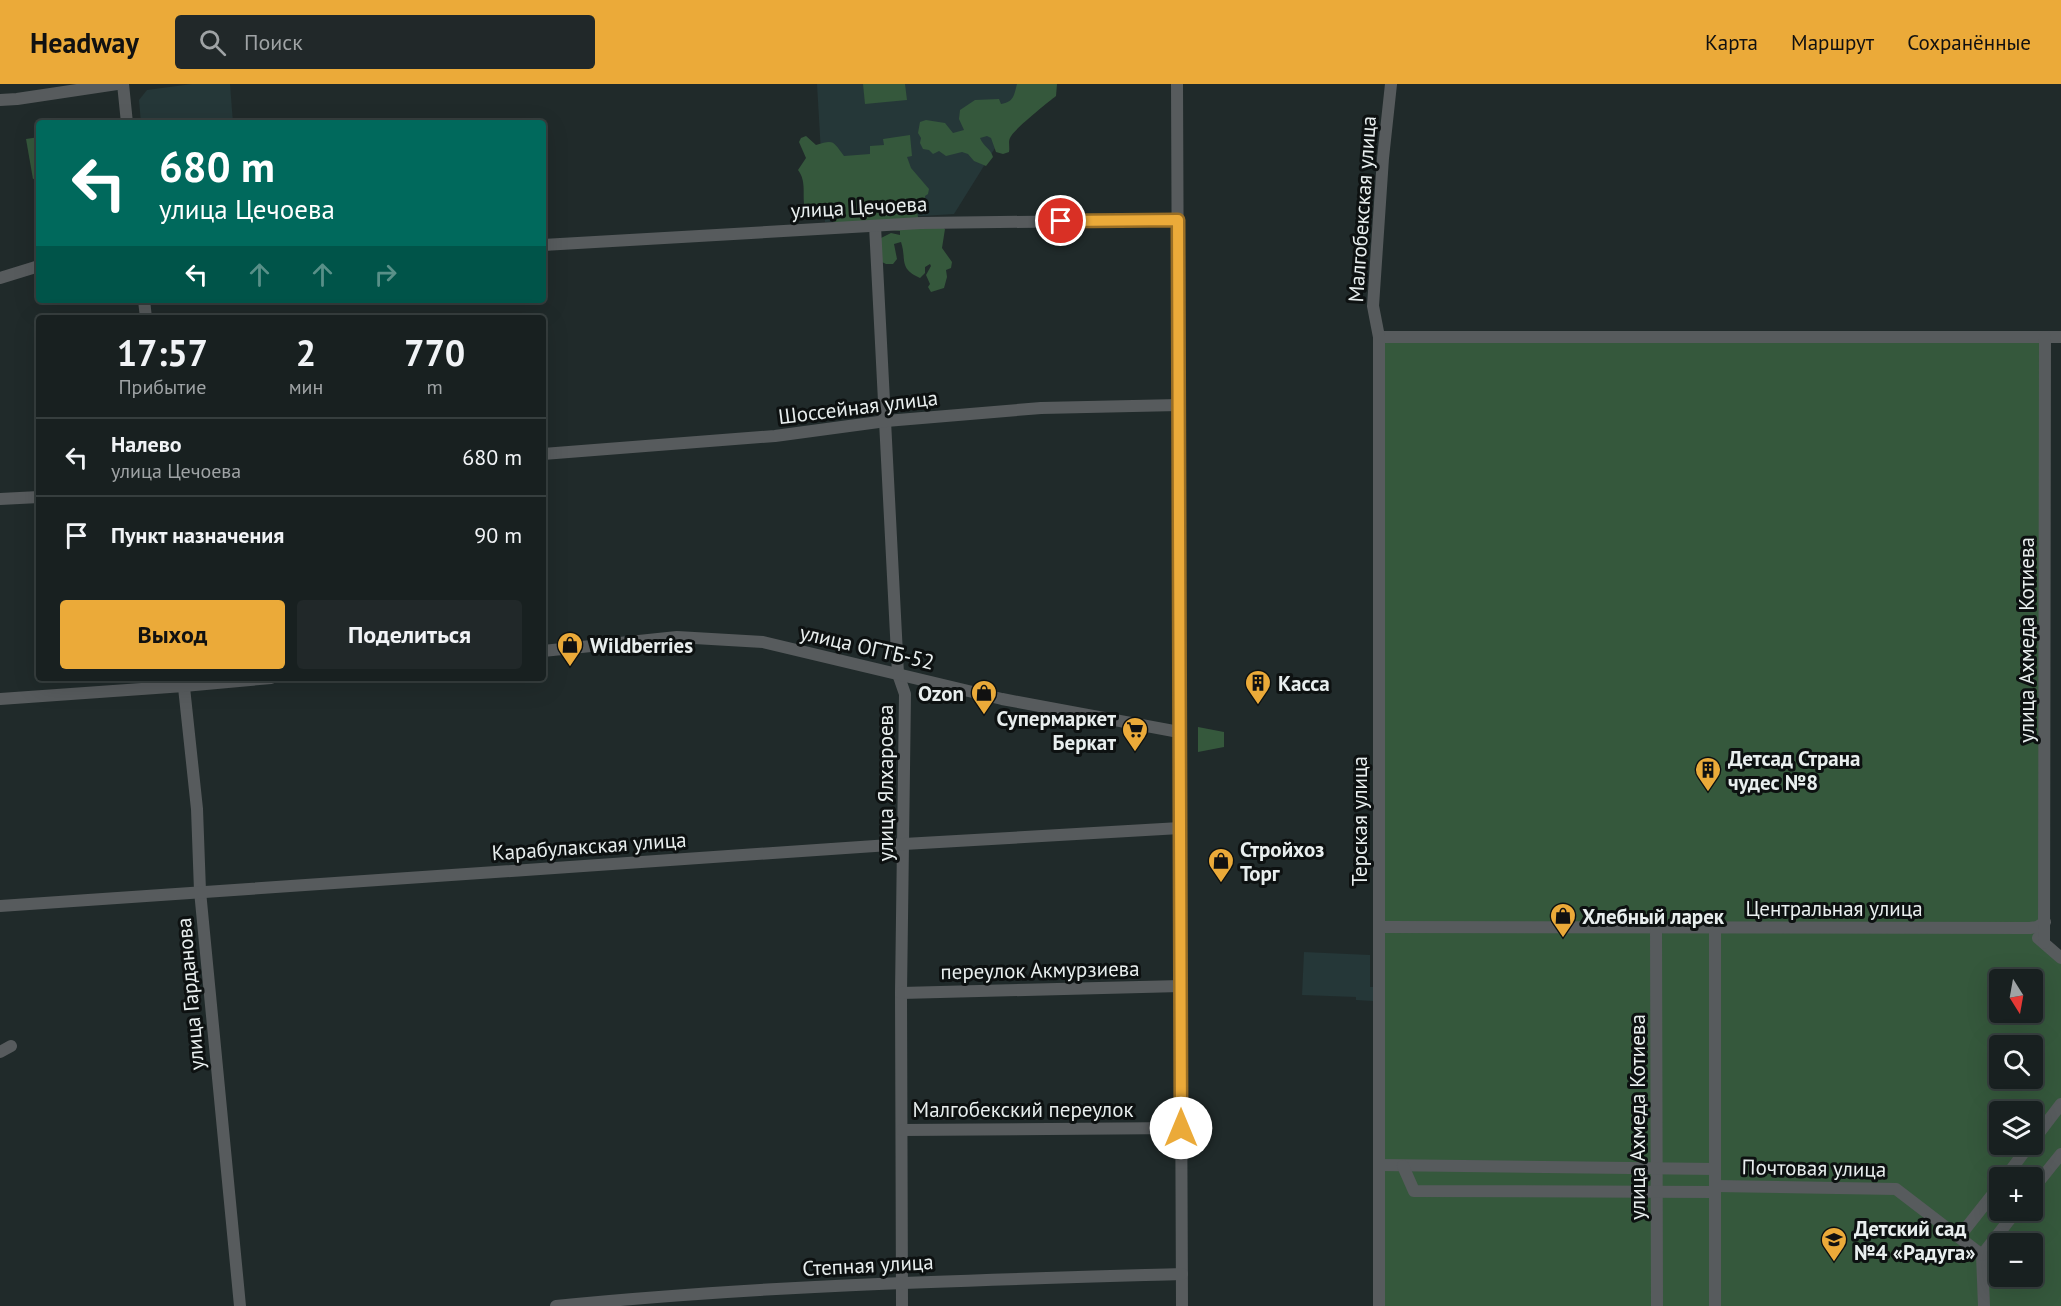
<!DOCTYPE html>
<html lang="ru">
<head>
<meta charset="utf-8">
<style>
	body { margin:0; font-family:"PT Sans",sans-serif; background:#212829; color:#f1f3f6; height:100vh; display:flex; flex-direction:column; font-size:22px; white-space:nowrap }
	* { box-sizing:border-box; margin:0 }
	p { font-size:20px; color:#9fa3a5 }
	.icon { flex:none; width:33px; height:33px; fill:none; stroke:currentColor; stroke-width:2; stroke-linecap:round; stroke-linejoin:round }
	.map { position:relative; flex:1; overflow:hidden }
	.sheet { position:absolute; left:36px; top:231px; width:510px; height:366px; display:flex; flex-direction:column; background:#182020; border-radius:6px; box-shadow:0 6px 24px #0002,0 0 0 2px #363e3e }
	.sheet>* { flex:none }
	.guide { position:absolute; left:36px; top:36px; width:510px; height:183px; border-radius:6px; box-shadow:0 6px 24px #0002,0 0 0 2px #363e3e; background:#00695c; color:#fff; overflow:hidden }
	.needle { width:39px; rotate:169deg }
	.fabs { position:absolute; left:1989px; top:885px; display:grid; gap:12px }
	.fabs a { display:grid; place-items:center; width:54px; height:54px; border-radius:6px; background:#182020; box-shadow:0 6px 24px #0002,0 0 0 2px #363e3e; font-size:30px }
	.pin { position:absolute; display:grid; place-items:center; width:51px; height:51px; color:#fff; margin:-26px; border:3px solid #fff; border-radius:50%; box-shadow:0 2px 6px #0007 }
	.me { position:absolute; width:66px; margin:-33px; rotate:0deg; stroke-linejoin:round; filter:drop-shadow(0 0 4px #0008) }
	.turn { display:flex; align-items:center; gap:21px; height:126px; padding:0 24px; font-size:27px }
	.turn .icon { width:78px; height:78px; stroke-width:2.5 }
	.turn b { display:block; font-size:42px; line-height:51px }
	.lanes { display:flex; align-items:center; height:57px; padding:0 24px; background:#0003; justify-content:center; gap:30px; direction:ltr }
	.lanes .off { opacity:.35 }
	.eta { display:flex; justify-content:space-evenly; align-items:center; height:102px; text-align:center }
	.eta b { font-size:36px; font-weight:700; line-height:42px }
	.button { display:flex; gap:12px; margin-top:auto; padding:12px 24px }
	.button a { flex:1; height:69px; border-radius:6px; background:#ebaa39; color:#111; font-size:24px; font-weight:700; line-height:69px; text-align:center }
	.button a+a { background:#212829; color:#f1f3f6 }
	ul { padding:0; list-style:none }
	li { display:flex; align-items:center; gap:18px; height:78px; padding:0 24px; border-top:2px solid #363e3e }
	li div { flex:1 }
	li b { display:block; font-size:22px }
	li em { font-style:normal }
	header { display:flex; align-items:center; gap:36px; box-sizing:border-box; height:84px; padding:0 30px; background:#ebaa39; color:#111 }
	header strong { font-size:28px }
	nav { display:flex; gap:33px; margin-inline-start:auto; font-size:21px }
	.search { width:420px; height:54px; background:#212829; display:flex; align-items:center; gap:15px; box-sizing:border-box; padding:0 21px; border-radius:6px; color:#9fa3a5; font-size:22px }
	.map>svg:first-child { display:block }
	.built { fill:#253738 }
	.green { fill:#35583c; fill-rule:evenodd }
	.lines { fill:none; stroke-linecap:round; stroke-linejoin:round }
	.minor { stroke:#575b5d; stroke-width:12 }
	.route-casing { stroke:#996e25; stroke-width:15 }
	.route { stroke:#ebaa39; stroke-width:10 }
	.labels { text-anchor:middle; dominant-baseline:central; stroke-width:6; stroke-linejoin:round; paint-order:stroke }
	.street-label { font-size:21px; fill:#e8eeee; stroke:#0d1111 }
	.poi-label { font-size:21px; font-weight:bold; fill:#e8eeee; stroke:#0d1111; text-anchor:start }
</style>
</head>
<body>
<header>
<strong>Headway</strong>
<div class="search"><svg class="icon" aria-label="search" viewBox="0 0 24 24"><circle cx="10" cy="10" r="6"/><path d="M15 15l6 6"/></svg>Поиск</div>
<nav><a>Карта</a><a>Маршрут</a><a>Сохранённые</a></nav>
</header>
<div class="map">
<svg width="2061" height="1222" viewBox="0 0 2061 1222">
	<rect width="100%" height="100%" fill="#202a2a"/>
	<!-- built -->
	<g class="built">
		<path d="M192 0H230L233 39H141L139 16 147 6Z"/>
		<path d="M817 0H1035L954 130 825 138Z"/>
		<path d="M1304 868 1370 871V903H1373V917L1356 916V913L1302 911Z"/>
	</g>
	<!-- green -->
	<g class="green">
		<path d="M863 0H905L907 16 865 20Z"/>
		<path d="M1017 0H1057L1056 12C1047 19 1013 46 1010 54 1008 58 1010 63 1009 68L1003 70 996 68 991 54 987 52 980 54C983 62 991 65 993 73L986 82 974 77 968 70 962 68 946 72 939 67 933 70 929 66 923 65 920 59 921 54 918 49 920 38 926 36 945 39 953 49 964 46 959 35 960 26 975 16 999 15 1001 20C1014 18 1014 11 1017 0Z"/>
		<path d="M910 51 912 72 907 73 911 84 929 105 928 110 925 112 926 125 923 128H917L918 133 941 142 945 145 942 164 952 178 951 184 946 186 947 193 944 204 931 208 928 203 930 200 926 191 931 182 930 180 925 183V189L920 194C898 184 907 176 901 158L894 160 897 175 893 180H886L882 178 879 155 891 149 900 151V147L836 140 826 130 821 135C792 131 812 104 798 86L806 74 799 58 801 54 806 52 816 61C835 55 833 58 844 72L870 70V62L884 61 883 55Z"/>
		<path d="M39 53V94L33 95 26 55Z"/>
		<path d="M1379 253H2045L2044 859 2061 874V1222H1379ZM2000 896H2032V928H2000ZM2000 962H2032V994H2000ZM2000 1028H2032V1060H2000ZM2000 1094H2032V1126H2000ZM2000 1160H2032V1192H2000Z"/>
		<path d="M1198 643 1224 648V663L1198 668Z"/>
	</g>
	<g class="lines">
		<!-- minor -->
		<g class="minor">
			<path d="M123 0 127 39"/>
			<path d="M1177 0 1182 1222"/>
			<path d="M0 16 17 15 117 0"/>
			<path d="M875 142 898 590 905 610 901 909 902 1222"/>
			<path d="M543 161 921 139 1178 136"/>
			<path d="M0 194 39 182"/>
			<path d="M144 216 146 234"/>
			<path d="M1379 253H2061"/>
			<path d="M543 370 775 352 886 337 1041 324 1179 321"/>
			<path d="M0 415 39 413"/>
			<path d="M543 567 677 553 763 558 1002 615 1179 648"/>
			<path d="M183 594 197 725 200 807 240 1222"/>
			<path d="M0 615 184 602 271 594"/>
			<path d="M0 822 904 760 1180 744"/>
			<path d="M1379 843 2030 844 2037 843 2045 838"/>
			<path d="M1656 843 1657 1222"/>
			<path d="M2038 854 2061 874"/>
			<path d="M2044 859 2045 253"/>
			<path d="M901 909 1181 902"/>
			<path d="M0 968 11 962"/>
			<path d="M902 1046 1181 1044"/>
			<path d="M2032 1058 2061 1020"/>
			<path d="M1379 1081 1715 1085"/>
			<path d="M1403 1082 1414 1107 1715 1108"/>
			<path d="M2005 1094 2030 1060"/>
			<path d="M1715 1102 1896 1105 1982 1171 1984 1222"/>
			<path d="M2032 1106 2061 1070"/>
			<path d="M1959 1153 2000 1101"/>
			<path d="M1982 1171 2017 1126"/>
			<path d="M556 1222C764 1201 973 1196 1182 1190"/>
			<path d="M1379 1222V253L1373 222 1383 74 1391 0"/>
			<path d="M1715 1222V843"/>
		</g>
	</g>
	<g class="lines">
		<defs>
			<path id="route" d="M1061 137 1178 136 1181 1044"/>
		</defs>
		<!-- route casing -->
		<use href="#route" class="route-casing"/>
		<!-- route -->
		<use href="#route" class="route"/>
	</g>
	<!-- icons -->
	<defs>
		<symbol id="shop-pin" viewBox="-11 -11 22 30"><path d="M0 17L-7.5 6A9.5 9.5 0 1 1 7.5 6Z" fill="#ebaa39" stroke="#0d1111"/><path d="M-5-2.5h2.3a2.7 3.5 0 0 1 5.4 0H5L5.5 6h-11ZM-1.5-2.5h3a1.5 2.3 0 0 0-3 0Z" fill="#111"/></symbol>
		<symbol id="building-pin" viewBox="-11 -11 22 30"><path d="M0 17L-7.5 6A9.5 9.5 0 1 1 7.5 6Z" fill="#ebaa39" stroke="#0d1111"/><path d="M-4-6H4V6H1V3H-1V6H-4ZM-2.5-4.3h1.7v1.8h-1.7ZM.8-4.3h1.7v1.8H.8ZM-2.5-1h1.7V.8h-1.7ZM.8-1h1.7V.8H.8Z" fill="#111"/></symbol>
		<symbol id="supermarket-pin" viewBox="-11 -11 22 30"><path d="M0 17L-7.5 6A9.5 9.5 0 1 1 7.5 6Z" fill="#ebaa39" stroke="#0d1111"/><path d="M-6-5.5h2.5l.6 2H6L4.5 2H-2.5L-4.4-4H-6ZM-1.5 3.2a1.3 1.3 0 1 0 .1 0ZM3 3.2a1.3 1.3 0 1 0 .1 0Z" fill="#111"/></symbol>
		<symbol id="school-pin" viewBox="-11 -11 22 30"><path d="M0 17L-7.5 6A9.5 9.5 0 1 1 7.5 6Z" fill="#ebaa39" stroke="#0d1111"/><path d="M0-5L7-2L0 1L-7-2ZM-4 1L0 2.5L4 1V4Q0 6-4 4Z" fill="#111"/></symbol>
	</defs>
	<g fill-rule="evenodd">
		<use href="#shop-pin" x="555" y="546" width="30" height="40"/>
		<use href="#building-pin" x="1243" y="584" width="30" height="40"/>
		<use href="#shop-pin" x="969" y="594" width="30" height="40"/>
		<use href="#supermarket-pin" x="1120" y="631" width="30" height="40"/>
		<use href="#building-pin" x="1693" y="671" width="30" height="40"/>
		<use href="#shop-pin" x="1206" y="762" width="30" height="40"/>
		<use href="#shop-pin" x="1548" y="817" width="30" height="40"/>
		<use href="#school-pin" x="1819" y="1141" width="30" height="40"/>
	</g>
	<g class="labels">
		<!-- street labels -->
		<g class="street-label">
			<text transform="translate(859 123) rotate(-3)">улица Цечоева</text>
			<text transform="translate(1362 125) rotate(-86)">Малгобекская улица</text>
			<text transform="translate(858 323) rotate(-7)">Шоссейная улица</text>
			<text transform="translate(2026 556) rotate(-90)">улица Ахмеда Котиева</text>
			<text transform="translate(867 563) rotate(13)">улица ОГТБ-52</text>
			<text transform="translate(885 699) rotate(-90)">улица Ялхароева</text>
			<text transform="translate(1359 737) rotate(-90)">Терская улица</text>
			<text transform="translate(589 762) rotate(-4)">Карабулакская улица</text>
			<text x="1834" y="824">Центральная улица</text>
			<text transform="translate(1040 886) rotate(-1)">переулок Акмурзиева</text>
			<text transform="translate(190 910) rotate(-95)">улица Гарданова</text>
			<text x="1023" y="1025">Малгобекский переулок</text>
			<text transform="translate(1637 1033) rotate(-90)">улица Ахмеда Котиева</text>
			<text transform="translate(1814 1084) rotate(1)">Почтовая улица</text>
			<text transform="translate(868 1181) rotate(-3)">Степная улица</text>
		</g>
		<!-- poi labels -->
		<g class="poi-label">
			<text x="590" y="561">Wildberries</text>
			<text x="1278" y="599">Касса</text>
			<text x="964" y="609" text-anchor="end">Ozon</text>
			<text x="1116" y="634" text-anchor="end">Супермаркет<tspan x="1116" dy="24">Беркат</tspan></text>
			<text x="1728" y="674">Детсад Страна<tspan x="1728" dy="24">чудес №8</tspan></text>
			<text x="1240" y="765">Стройхоз<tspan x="1240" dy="24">Торг</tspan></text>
			<text x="1582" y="832">Хлебный ларек</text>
			<text x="1854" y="1144">Детский сад<tspan x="1854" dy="24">№4 «Радуга»</tspan></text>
		</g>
	</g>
</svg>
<div class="fabs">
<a><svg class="needle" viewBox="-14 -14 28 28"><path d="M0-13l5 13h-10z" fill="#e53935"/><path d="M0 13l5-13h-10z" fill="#9fa3a5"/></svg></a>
<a><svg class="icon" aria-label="search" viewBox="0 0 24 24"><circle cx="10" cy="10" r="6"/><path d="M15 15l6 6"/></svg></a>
<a><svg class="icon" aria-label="layers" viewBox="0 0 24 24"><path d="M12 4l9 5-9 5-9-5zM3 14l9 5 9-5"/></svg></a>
<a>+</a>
<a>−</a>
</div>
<div class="pin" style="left:1061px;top:137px;background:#d93025"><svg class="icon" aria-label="arrive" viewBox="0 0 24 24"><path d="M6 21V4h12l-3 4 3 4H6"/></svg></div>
<svg class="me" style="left:1181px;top:1044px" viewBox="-20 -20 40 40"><circle r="19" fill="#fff"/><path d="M0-13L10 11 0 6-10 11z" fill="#ebaa39"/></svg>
<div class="guide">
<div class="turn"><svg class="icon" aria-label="left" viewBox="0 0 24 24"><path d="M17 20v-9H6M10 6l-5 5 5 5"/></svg><div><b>680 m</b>улица Цечоева</div></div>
<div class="lanes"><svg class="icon" aria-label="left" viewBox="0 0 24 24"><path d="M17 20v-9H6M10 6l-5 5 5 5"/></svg><svg class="icon off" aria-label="ahead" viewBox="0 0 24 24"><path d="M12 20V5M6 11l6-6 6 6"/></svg><svg class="icon off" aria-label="ahead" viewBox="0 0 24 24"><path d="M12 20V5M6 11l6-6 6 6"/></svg><svg class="icon off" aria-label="right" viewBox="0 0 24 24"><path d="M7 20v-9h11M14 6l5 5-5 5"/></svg></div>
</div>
<section class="sheet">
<div class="eta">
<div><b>17:57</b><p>Прибытие</p></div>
<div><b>2</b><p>мин</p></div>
<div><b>770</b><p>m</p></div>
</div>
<ul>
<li><svg class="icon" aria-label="left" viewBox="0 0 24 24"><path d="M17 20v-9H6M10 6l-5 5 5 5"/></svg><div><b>Налево</b><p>улица Цечоева</p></div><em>680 m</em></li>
<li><svg class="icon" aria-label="arrive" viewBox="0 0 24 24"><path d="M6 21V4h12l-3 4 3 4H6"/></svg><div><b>Пункт назначения</b></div><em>90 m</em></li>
</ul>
<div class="button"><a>Выход</a><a>Поделиться</a></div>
</section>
</div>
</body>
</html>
